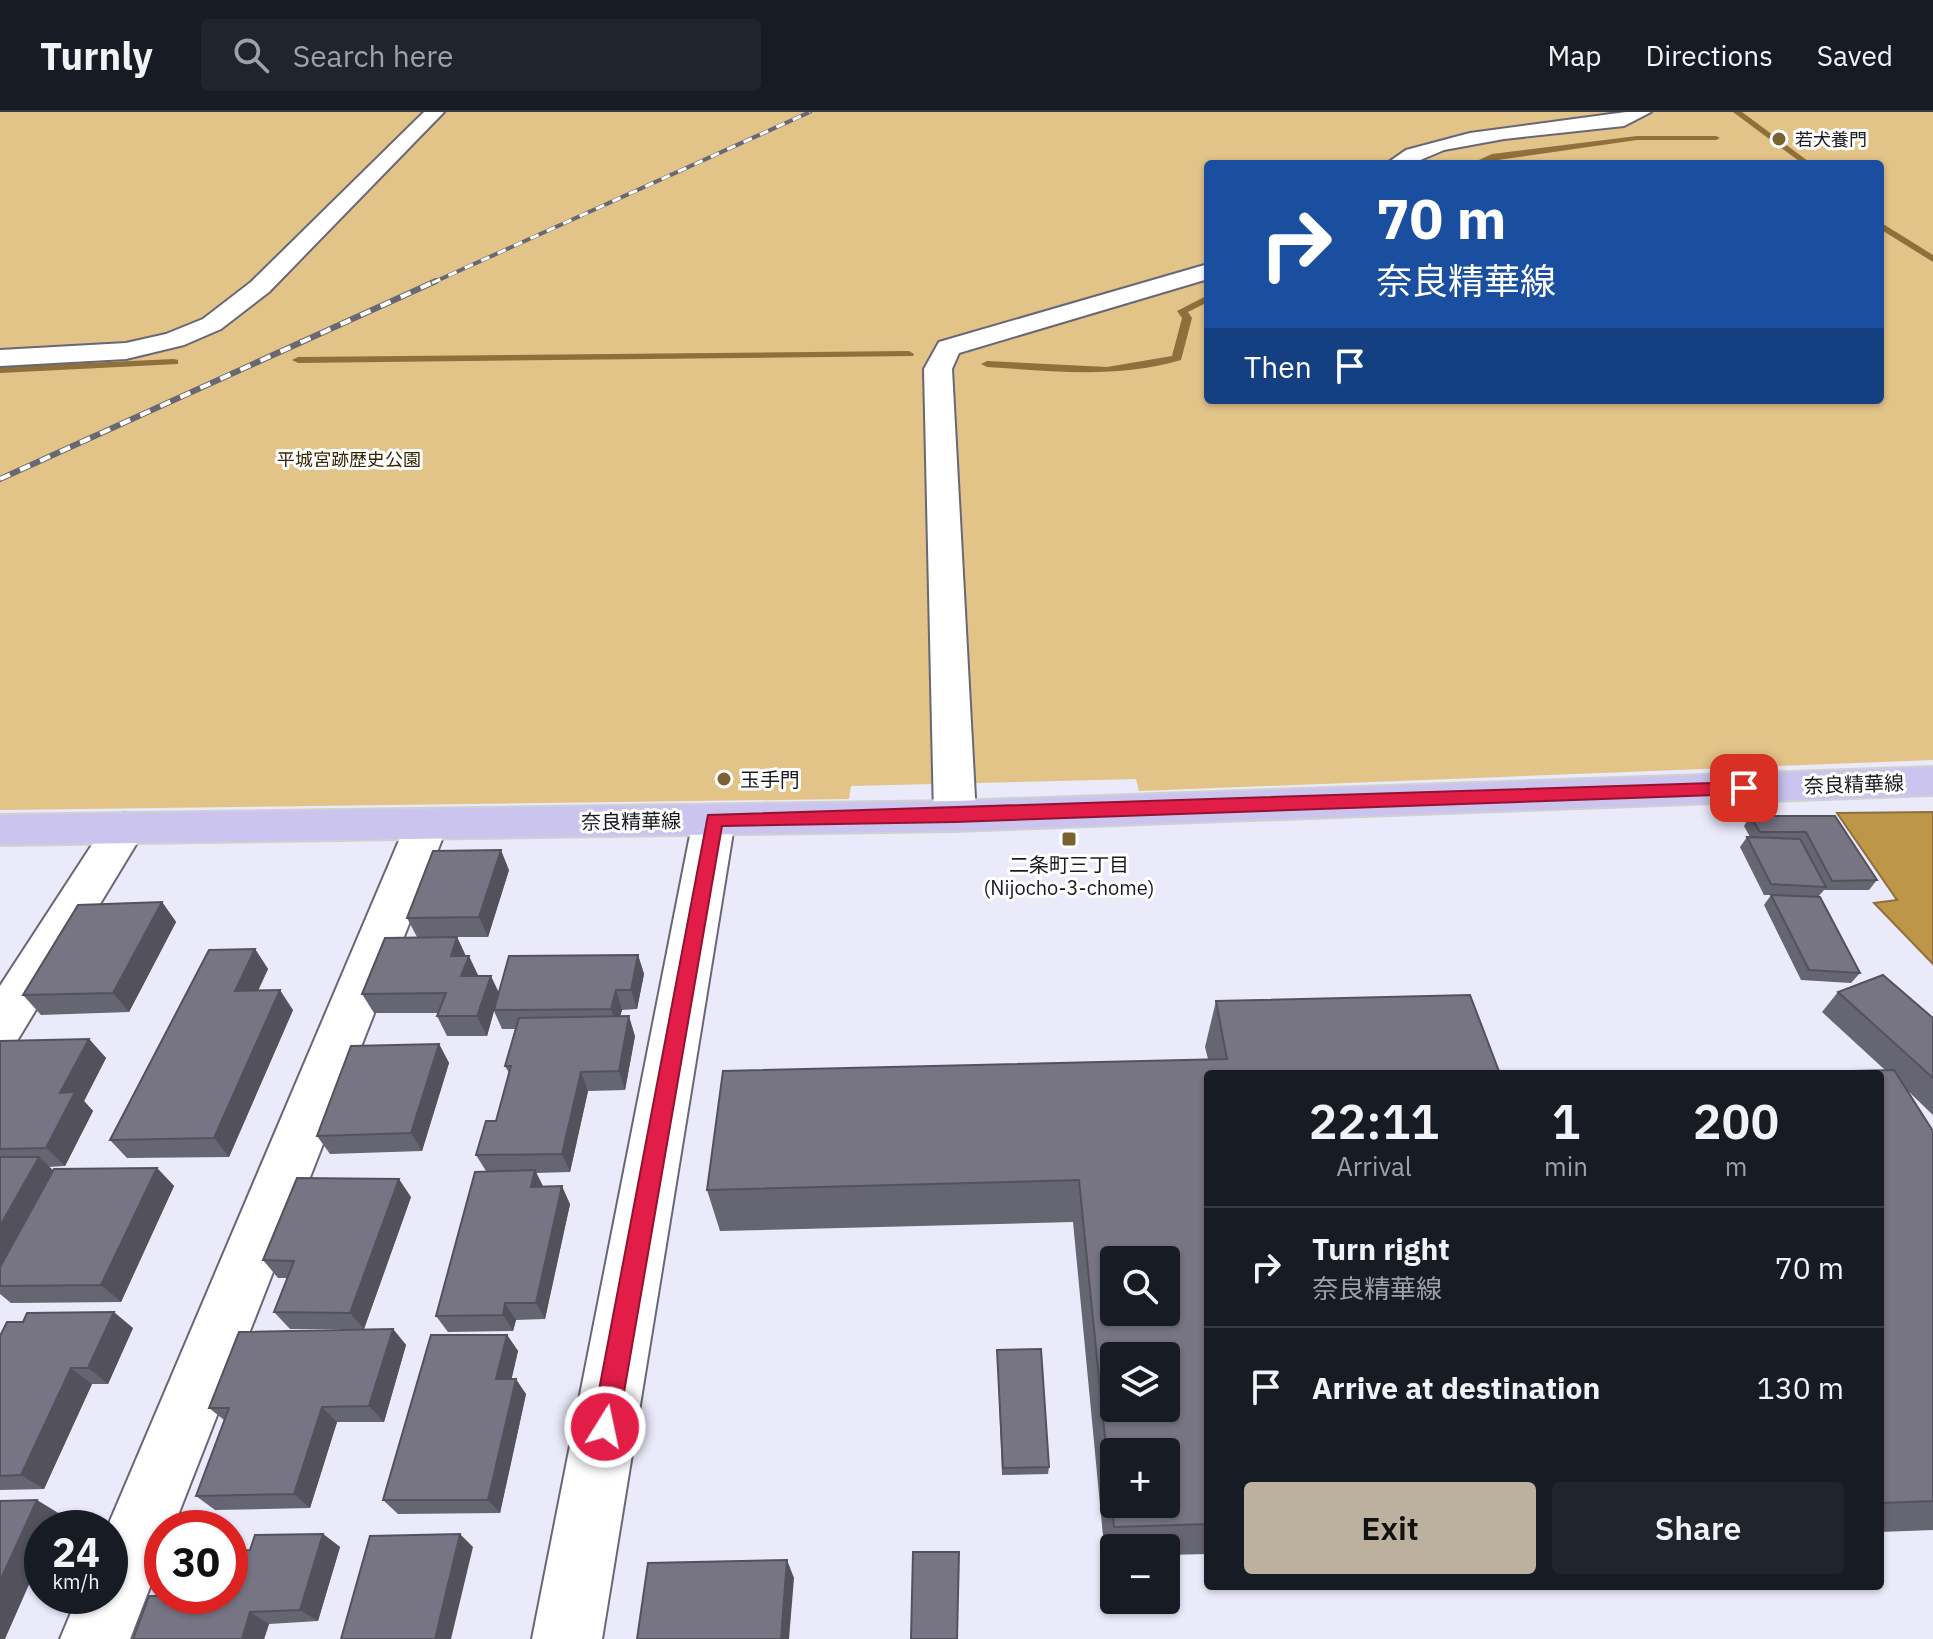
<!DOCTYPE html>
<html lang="en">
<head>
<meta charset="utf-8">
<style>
	body { margin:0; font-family:"IBM Plex Sans","Noto Sans JP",sans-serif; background:#20242c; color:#f1f3f6; height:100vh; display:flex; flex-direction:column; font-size:30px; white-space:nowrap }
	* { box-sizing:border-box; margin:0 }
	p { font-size:26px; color:#9ea1a6 }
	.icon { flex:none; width:44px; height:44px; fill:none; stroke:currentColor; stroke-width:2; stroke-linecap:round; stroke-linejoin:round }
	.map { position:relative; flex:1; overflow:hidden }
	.side { position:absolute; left:1204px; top:958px; width:680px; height:520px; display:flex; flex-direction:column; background:#171b24; border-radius:8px; box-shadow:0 2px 6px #0004 }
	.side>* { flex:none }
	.guide { position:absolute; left:1204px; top:48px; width:680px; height:244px; border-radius:8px; box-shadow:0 2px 6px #0004; background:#1a4fa0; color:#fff; overflow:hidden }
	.fabs { position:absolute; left:1100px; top:1134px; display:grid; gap:16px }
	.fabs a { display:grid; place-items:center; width:80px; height:80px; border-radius:8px; background:#171b24; box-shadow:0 2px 6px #0004; font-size:40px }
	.speed { position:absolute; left:24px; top:1398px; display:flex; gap:16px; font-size:40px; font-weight:700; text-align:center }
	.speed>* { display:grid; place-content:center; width:104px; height:104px; border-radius:50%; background:#171b24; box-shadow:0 2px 6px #0004; line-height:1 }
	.speed small { font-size:20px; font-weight:400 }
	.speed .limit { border:12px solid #d22; background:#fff; color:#111 }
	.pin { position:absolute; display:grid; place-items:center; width:68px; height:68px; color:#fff; margin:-34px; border-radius:16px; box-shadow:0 4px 12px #0006 }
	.me { position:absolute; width:88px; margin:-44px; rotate:10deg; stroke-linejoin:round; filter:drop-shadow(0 0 6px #0008) }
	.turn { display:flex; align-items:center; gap:28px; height:168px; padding:0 40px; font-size:36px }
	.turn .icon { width:104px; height:104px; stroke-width:2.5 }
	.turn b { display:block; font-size:56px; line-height:68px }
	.then { display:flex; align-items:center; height:76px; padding:0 40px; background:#0003; gap:16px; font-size:30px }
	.eta { display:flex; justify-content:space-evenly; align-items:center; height:136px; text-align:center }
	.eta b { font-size:48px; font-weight:600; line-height:56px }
	.action { display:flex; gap:16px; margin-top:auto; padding:16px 40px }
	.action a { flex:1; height:92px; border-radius:8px; background:#bbb19e; color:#111; font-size:32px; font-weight:600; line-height:92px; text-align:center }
	.action a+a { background:#20242c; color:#f1f3f6 }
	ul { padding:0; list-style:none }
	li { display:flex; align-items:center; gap:24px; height:120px; padding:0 40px; border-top:2px solid #363941 }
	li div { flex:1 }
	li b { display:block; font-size:30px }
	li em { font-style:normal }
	header { display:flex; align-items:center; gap:48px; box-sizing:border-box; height:112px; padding:0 40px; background:#171b24; border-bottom:2px solid #363941 }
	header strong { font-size:38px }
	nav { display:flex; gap:44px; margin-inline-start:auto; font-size:28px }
	.search { width:560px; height:72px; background:#20242c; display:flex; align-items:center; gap:20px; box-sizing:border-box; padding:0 28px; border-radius:8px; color:#9ea1a6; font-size:30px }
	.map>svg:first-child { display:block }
	.green { fill:#e2c388; fill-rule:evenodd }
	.water { fill:#be9647; stroke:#8d703b; stroke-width:2 }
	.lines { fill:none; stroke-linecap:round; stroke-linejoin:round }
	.stream { fill:#8d703b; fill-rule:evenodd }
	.minor-casing { stroke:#696776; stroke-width:4 }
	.major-casing { stroke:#d1d1d2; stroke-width:4 }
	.minor { fill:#fff; fill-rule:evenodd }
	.major { fill:#cac4ee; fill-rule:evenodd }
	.rail-far1-casing { stroke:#696872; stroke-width:4 }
	.rail-casing { stroke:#696872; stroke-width:6 }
	.rail-far1 { stroke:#fff; stroke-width:3; stroke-dasharray:9; stroke-linecap:butt }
	.rail { stroke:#fff; stroke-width:4; stroke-dasharray:11; stroke-linecap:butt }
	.wall { fill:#666572 }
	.shaded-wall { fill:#53525c }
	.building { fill:#777584; stroke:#53525c; stroke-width:2; fill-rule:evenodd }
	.route { fill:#e11d48; stroke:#92132f; stroke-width:2 }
	.poi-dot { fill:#7a6132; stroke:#fff; stroke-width:3 }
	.labels { text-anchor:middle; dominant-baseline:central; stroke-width:6; stroke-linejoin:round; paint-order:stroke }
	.far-poi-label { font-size:18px; fill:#1a191f; stroke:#fff; text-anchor:start }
	.far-park-label { font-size:18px; fill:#362602; stroke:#fff }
	.poi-label { font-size:20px; fill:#1a191f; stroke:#fff; text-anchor:start }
	.street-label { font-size:20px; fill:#1a191f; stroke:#fff }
</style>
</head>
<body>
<header>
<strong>Turnly</strong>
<div class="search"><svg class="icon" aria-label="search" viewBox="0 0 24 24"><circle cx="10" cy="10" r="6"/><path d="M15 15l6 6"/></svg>Search here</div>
<nav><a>Map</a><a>Directions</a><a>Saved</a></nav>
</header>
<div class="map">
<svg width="1933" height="1527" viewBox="0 0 1933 1527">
	<rect width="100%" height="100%" fill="#ebeafb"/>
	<!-- green -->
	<path class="green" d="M0 0H1933V648L1139 679 1136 667 851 674 849 687 0 698ZM1208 52H1880V288H1208Z"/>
	<!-- water -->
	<path class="water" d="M1933 700V852L1874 791 1897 788 1837 701Z"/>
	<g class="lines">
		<!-- stream -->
		<g class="stream">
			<path d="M1733 0H1742L1812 52H1803Z"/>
			<path d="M1637 24H1716L1720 26 1716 28H1637L1470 52 1492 42Z"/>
			<path d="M1880 110 1933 143V150L1880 117Z"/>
			<path d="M1208 183V190L1188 200 1192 206 1181 248C1116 267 1053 259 987 255L981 252 987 249 1107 255 1172 244 1182 206 1177 199Z"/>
			<path d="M909 239 914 242 913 244 298 251 292 248 298 245Z"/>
			<path d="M174 247 178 248V252L0 261V255Z"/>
		</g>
		<defs>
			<g id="minor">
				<path d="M424 0H444L269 180 221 217 184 233 126 247 0 254V238L126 231 166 222 203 207 251 170Z"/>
				<path d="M1626 0H1651L1624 14 1504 27 1444 38 1411 52H1386L1406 38 1470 21Z"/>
				<path d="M1208 152V167L959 241 952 257 976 704 970 714 955 719 940 714 934 704 924 257 939 230Z"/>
				<path d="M714 693 729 698 735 708 602 1527H532L693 708 699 698Z"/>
				<path d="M427 697 442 701 448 712 173 1416H162V1444L130 1527H60L78 1484H110V1416H107L406 712 412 701Z"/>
				<path d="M125 701 140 705 146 716 17 929 0 935V874L110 705Z"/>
			</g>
			<path id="major" d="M1933 655V683L955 719 0 733V703L955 689Z"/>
		</defs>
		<!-- minor casing -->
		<use href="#minor" class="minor-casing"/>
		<!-- major casing -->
		<use href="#major" class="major-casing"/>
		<!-- minor -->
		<use href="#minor" class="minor"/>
		<!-- major -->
		<use href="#major" class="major"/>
		<defs>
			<path id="rail-far1" d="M432 171 810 0"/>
			<path id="rail" d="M0 367 436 169"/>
		</defs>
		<!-- rail-far1 casing -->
		<use href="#rail-far1" class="rail-far1-casing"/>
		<!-- rail casing -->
		<use href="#rail" class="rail-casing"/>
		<!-- rail-far1 -->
		<use href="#rail-far1" class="rail-far1"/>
		<!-- rail -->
		<use href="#rail" class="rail"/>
	</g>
	<!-- wall -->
	<g class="wall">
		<path d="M1750 704H1835L1877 768 1869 778H1824L1818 785 1860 861 1851 871 1801 868 1764 793 1771 783H1764L1740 735 1747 725H1750L1744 714Z"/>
		<path d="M509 758 488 825H457L466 844 478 863 499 881 638 843 644 862 637 897 622 898 620 904 635 924 625 978 588 979 570 1060 536 1061 543 1075 570 1092 545 1207 516 1208 513 1219 448 1220 436 1204 486 1059 476 1043 496 1009 509 961 505 954 515 917H502L494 899 487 924H447L437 904 438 901H374L362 882 417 825 407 806Z"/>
		<path d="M162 790 176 810 129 900 41 903 23 883Z"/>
		<path d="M255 837 268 857 258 879 293 898 229 1045 127 1046 110 1028Z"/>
		<path d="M1838 880 1933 906V1003L1908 979 1933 1019V1418L1880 1420V962L1885 958 1822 900Z"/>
		<path d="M1470 883 1208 962V1442L1166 1443V1436H1114V1445H1105L1073 1110 720 1119 707 1078 1208 947 1205 935 1216 889Z"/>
		<path d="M89 927 106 946 84 989 93 999 65 1054 49 1055 53 1058 157 1056 174 1074 121 1190 11 1191 0 1182V929Z"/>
		<path d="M439 932 449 951 422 1039 330 1042 317 1024Z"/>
		<path d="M411 1085 364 1217H290L274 1200 288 1166H278L263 1148Z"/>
		<path d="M133 1216 108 1272H92L44 1377 0 1378V1224Z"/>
		<path d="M393 1217 406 1233 384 1310H337L310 1396 215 1398 196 1384 224 1308 209 1296Z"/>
		<path d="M507 1223 518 1239 511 1267 526 1282 500 1401 398 1402 383 1388Z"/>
		<path d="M997 1238 1049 1355 1048 1362 1002 1363Z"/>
		<path d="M323 1422 340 1435 318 1509 269 1512 264 1527H133L230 1484 250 1438Z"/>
	</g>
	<!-- shaded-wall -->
	<g class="shaded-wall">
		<path d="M501 738 509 758 488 825 479 805Z"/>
		<path d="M162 790 176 810 129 900 113 881Z"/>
		<path d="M457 825 466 845 451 844Z"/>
		<path d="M255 837 268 857 248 899 235 879Z"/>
		<path d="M638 843 644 862 637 897 631 878Z"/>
		<path d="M469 844 478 863 461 864Z"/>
		<path d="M491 864 500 883 494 898V899L487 924 477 904Z"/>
		<path d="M280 878 293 898 229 1045 214 1026Z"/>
		<path d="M616 878 622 898 617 916 611 897Z"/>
		<path d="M629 904 635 924 625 978 619 959Z"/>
		<path d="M89 927 106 946 84 989 93 999 65 1054 46 1036 60 981Z"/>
		<path d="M439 932 449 951 422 1039 411 1021Z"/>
		<path d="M581 960 588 979 570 1060 562 1042Z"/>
		<path d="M39 1045 58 1063 0 1170V1114Z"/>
		<path d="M157 1056 174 1074 121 1190 101 1173Z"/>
		<path d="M535 1058 544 1076 531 1075Z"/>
		<path d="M399 1067 411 1085 364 1217 350 1201Z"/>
		<path d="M562 1074 570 1092 545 1207 536 1191Z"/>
		<path d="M505 1191 516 1208 513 1219 503 1203Z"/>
		<path d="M114 1200 133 1216 108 1272 88 1256Z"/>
		<path d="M393 1217 406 1233 384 1310 369 1294Z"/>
		<path d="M507 1223 518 1239 508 1283 496 1267Z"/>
		<path d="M71 1256 92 1272 44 1377 21 1363Z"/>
		<path d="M516 1267 526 1282 500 1401 488 1388Z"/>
		<path d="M322 1295 337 1310 310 1396 294 1382Z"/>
		<path d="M37 1388 60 1402 54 1416H42V1443L5 1527H0V1469Z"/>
		<path d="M323 1422 340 1435 318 1509 300 1498Z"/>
		<path d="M460 1422 473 1435 451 1527H435Z"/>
		<path d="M787 1448 794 1466 789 1527H781Z"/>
		<path d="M250 1500 269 1512 264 1527H242Z"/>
	</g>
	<!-- building -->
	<g class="building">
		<path d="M1750 704H1835L1877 768 1832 769 1806 720H1760Z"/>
		<path d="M1747 725 1800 727 1826 775 1771 772Z"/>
		<path d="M501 738 479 805 407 806 433 739Z"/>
		<path d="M1771 783 1820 785 1860 861 1809 858Z"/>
		<path d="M162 790 113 881 23 883 78 793Z"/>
		<path d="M457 825 451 844H469L461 864H491L477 904H437L446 881 362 882 385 826Z"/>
		<path d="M255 837 235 879 280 878 214 1026 110 1028 209 838Z"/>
		<path d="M638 843 631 878H616L611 897 494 898 509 844Z"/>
		<path d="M1883 863 1933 906V966L1838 880Z"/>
		<path d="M1470 883 1500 962H1208V1412L1114 1415 1079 1068 707 1078 723 959 1227 947 1216 889ZM1114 1148H1166V1200H1114ZM1114 1244H1166V1296H1114ZM1114 1340H1166V1392H1114Z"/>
		<path d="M629 904 619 959 581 960 562 1042 476 1043 486 1009H496L511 954H505L519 906Z"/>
		<path d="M89 927 60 981 75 980 46 1036 0 1037V929Z"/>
		<path d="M439 932 411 1021 317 1024 351 934Z"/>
		<path d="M1894 958 1933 1019V1389L1880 1391V962H1721Z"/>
		<path d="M0 1045H39L0 1114Z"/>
		<path d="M157 1056 101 1173 0 1174V1155L54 1057Z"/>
		<path d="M535 1058 531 1075 562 1074 536 1191H505L503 1203 436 1204 475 1060Z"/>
		<path d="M297 1066 399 1067 350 1201 274 1200 294 1149 263 1148Z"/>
		<path d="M114 1200 88 1256H71L21 1363 0 1364V1224L7 1210H23L27 1201Z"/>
		<path d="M393 1217 369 1294 322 1295 294 1382 196 1384 229 1296H209L239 1220Z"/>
		<path d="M431 1223H507L496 1267H516L488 1388H383Z"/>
		<path d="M1041 1237 1049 1355 1003 1356 997 1238Z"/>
		<path d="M37 1388 0 1469V1389Z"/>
		<path d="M323 1422 300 1498 250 1500 242 1527H133L149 1484H230V1439L250 1438 255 1423Z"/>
		<path d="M460 1422 435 1527H341L370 1424Z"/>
		<path d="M913 1440H959L957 1527H911Z"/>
		<path d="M787 1448 781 1527H637L648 1451Z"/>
	</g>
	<!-- route -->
	<path class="route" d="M1744 670 1752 676 1744 682 955 710 722 714 618 1315 614 1324 605 1327 596 1324 592 1315 708 703Z"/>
	<!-- markers -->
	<g class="poi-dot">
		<circle cx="1779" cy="27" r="8"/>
		<circle cx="724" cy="667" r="8"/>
		<rect x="1061" y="719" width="16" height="16" rx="4"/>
	</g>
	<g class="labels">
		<!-- far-poi labels -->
		<g class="far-poi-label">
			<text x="1795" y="27">若犬養門</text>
		</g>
		<!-- far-park labels -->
		<g class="far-park-label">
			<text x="349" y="347">平城宮跡歴史公園</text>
		</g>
		<!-- poi labels -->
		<g class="poi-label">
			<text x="740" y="667">玉手門</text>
			<text x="1069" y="752" text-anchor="middle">二条町三丁目<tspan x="1069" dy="23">(Nijocho-3-chome)</tspan></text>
		</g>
		<!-- street labels -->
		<g class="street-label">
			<text transform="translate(1854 672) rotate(-2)">奈良精華線</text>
			<text transform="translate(631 709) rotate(-1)">奈良精華線</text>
		</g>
	</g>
</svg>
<div class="fabs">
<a><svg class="icon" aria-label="search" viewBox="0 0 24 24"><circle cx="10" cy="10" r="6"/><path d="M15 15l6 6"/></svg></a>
<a><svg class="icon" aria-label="layers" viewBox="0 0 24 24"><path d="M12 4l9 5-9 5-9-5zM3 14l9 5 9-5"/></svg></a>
<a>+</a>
<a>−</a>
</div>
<div class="speed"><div>24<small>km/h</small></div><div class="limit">30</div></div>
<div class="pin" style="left:1744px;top:676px;background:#d93025"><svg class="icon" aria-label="arrive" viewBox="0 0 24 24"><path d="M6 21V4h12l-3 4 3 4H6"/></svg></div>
<svg class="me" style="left:605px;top:1315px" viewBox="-20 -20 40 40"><circle r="17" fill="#e11d48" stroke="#fff" stroke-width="3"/><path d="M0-11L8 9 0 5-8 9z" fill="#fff"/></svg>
<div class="guide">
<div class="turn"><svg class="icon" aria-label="right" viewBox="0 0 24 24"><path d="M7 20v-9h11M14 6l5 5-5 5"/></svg><div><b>70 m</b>奈良精華線</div></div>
<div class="then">Then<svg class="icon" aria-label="arrive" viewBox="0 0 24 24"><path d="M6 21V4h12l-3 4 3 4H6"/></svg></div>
</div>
<section class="side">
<div class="eta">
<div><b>22:11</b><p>Arrival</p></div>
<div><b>1</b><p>min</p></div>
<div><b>200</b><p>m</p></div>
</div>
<ul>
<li><svg class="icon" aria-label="right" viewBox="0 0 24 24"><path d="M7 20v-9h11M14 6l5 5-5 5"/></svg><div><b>Turn right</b><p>奈良精華線</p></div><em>70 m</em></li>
<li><svg class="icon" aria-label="arrive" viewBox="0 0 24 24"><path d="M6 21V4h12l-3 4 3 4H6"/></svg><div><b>Arrive at destination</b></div><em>130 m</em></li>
</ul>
<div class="action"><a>Exit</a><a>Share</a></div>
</section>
</div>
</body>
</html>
